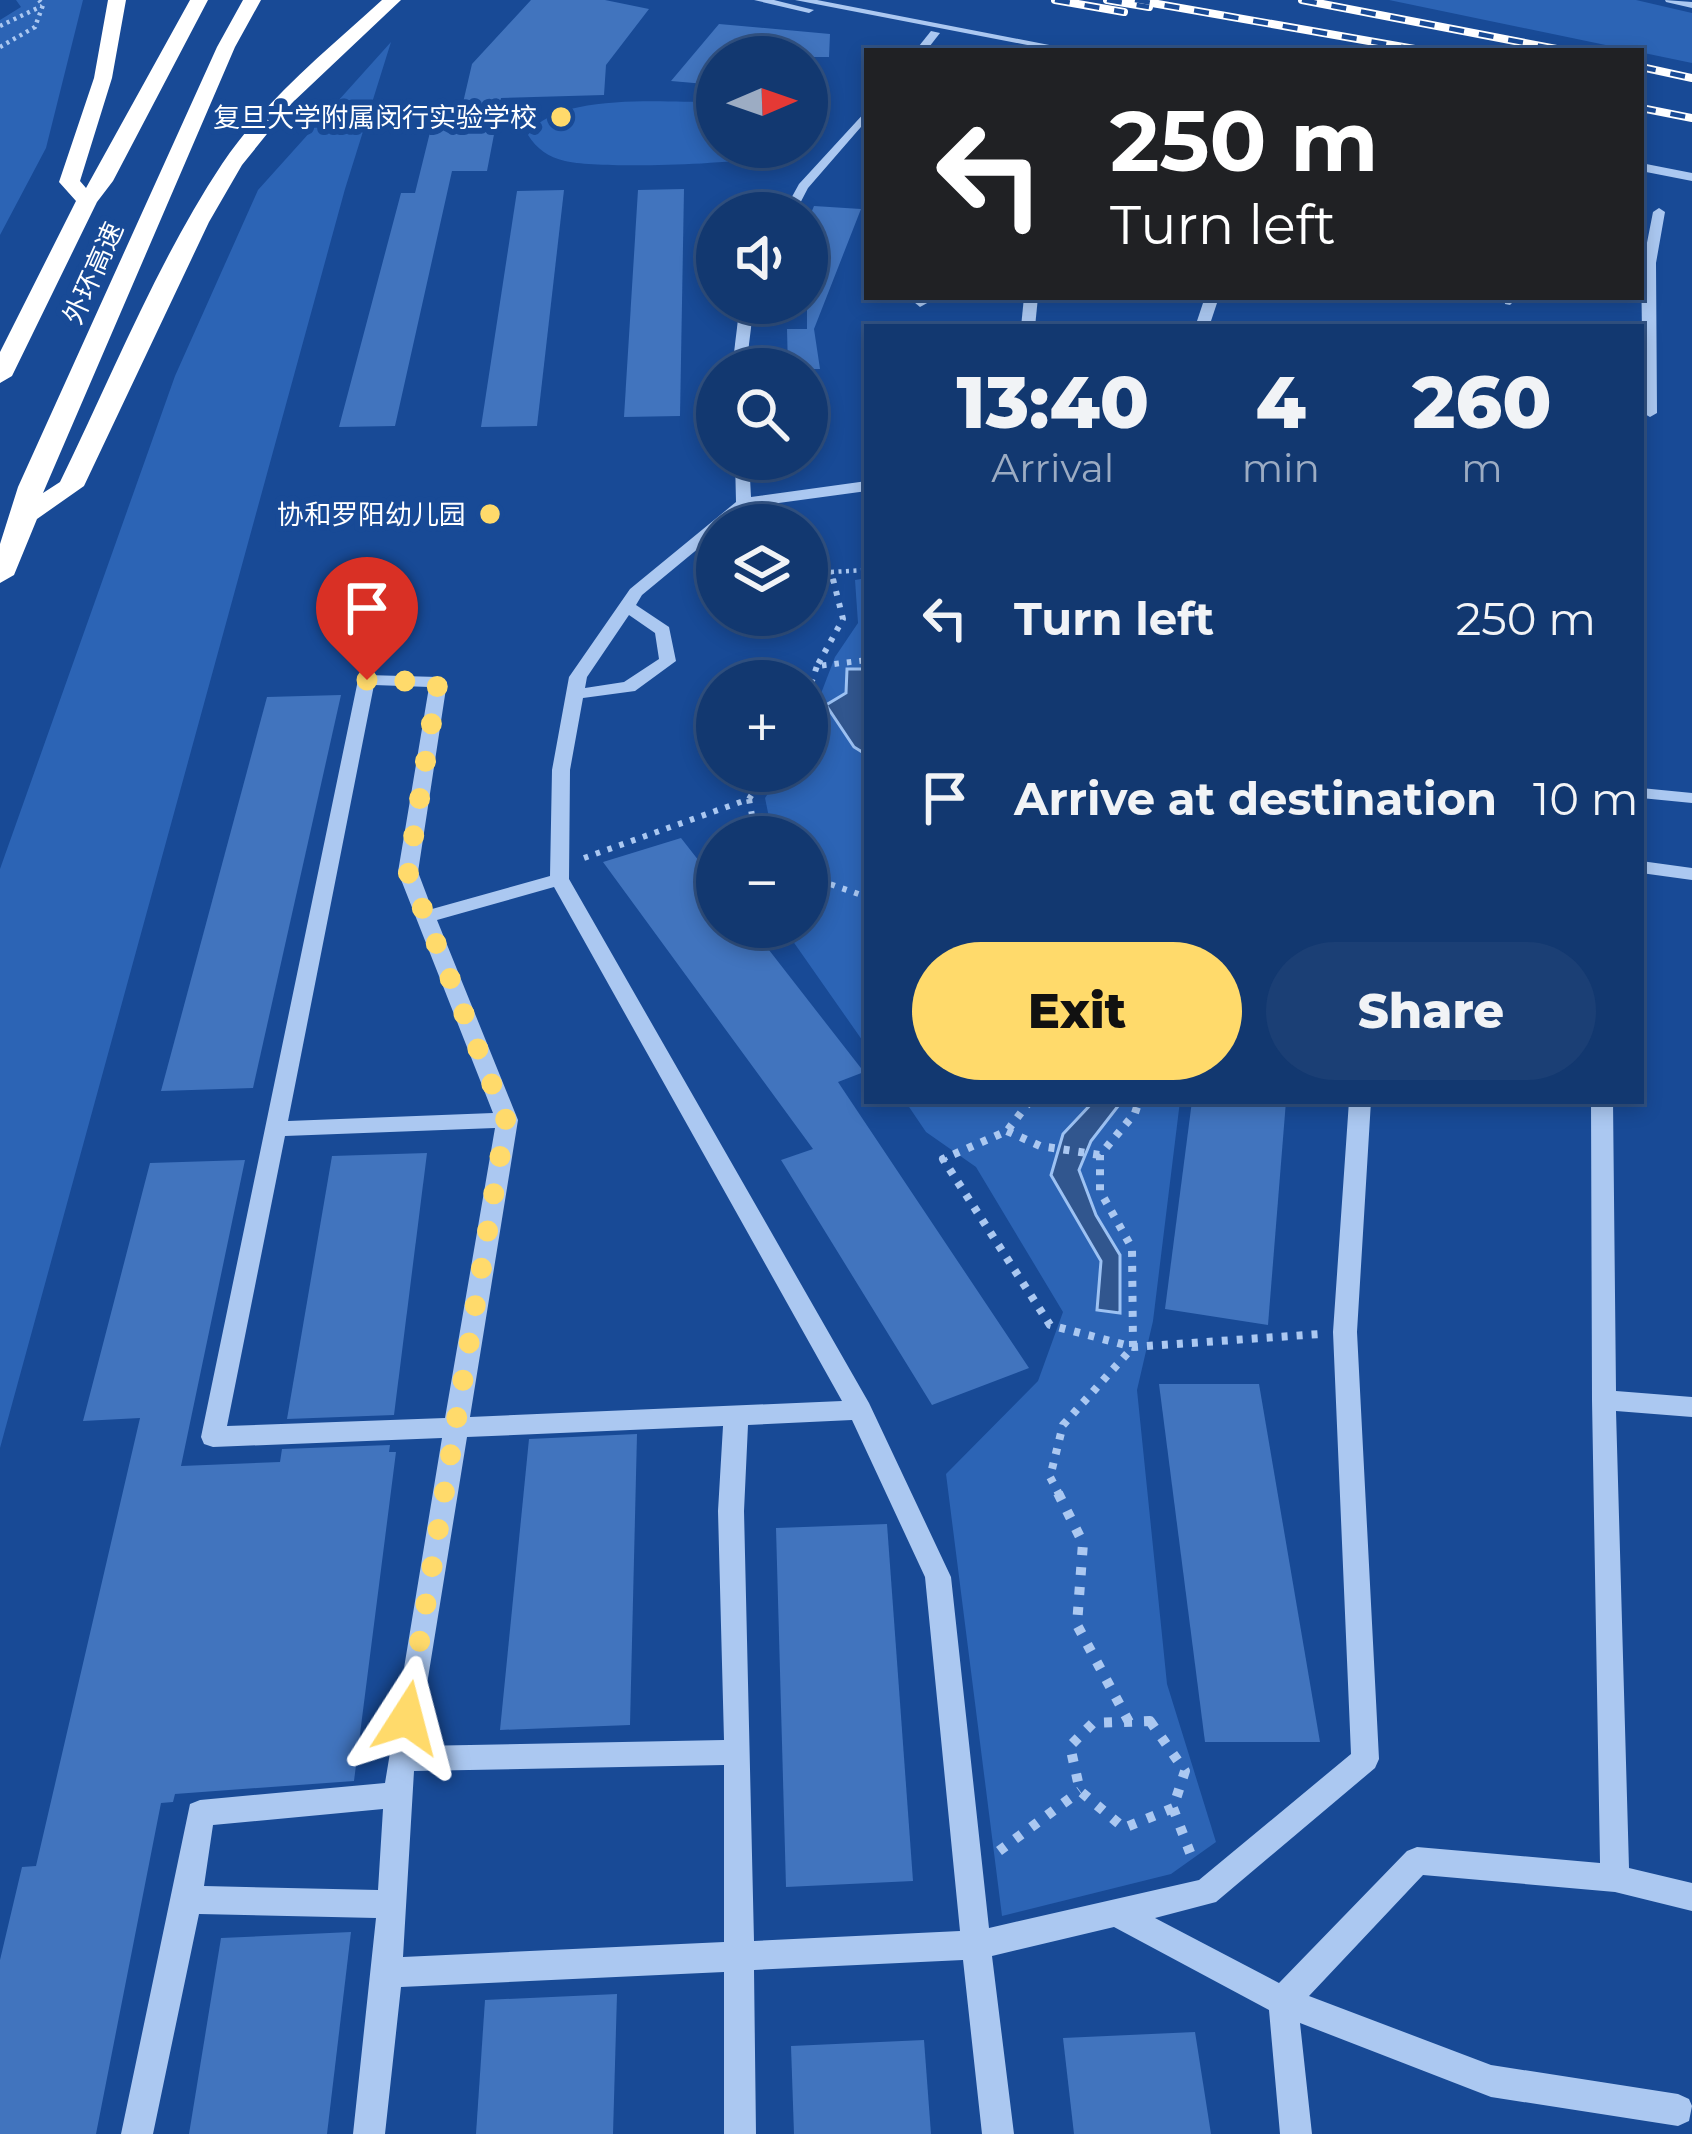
<!DOCTYPE html>
<html lang="en">
<head>
<meta charset="utf-8">
<style>
	body { margin:0; font-family:Montserrat,"Noto Sans SC",sans-serif; background:#1b3f75; color:#f1f3f6; height:100vh; display:flex; flex-direction:column; font-size:45px; white-space:nowrap }
	* { box-sizing:border-box; margin:0 }
	p { font-size:39px; color:#9cacc3 }
	.icon { flex:none; width:66px; height:66px; fill:none; stroke:currentColor; stroke-width:2; stroke-linecap:round; stroke-linejoin:round }
	.map { position:relative; flex:1; overflow:hidden }
	.panel { position:absolute; left:864px; top:324px; width:780px; height:780px; display:flex; flex-direction:column; background:#123870; border-radius:0px; box-shadow:0 6px 18px #0003,0 0 0 3px #315283 }
	.panel>* { flex:none }
	.banner { position:absolute; left:864px; top:48px; width:780px; height:252px; border-radius:0px; box-shadow:0 6px 18px #0003,0 0 0 3px #315283; background:#202124; color:#fff; overflow:hidden }
	.needle { width:78px; rotate:88deg }
	.buttons { position:absolute; left:696px; top:36px; display:grid; gap:24px }
	.buttons a { display:grid; place-items:center; width:132px; height:132px; border-radius:50%; background:#123870; box-shadow:0 6px 18px #0003,0 0 0 3px #315283; font-size:60px }
	.pin { position:absolute; display:grid; place-items:center; width:102px; height:102px; color:#fff; margin:-123px -51px; border-radius:50% 50% 50% 0; rotate:-45deg; box-shadow:0 0 12px #0007 }
	.pin .icon { rotate:45deg }
	.me { position:absolute; width:132px; margin:-66px; rotate:9deg; stroke-linejoin:round; filter:drop-shadow(0 0 9px #0008) }
	.turn { display:flex; align-items:center; gap:42px; height:252px; padding:0 48px; font-size:54px }
	.turn .icon { width:156px; height:156px; stroke-width:2.5 }
	.turn b { display:block; font-size:84px; line-height:102px }
	.eta { display:flex; justify-content:space-evenly; align-items:center; height:204px; text-align:center }
	.eta b { font-size:72px; font-weight:800; line-height:84px }
	.action { display:flex; gap:24px; margin-top:auto; padding:24px 48px }
	.action a { flex:1; height:138px; border-radius:72px; background:#ffda6b; color:#111; font-size:48px; font-weight:800; line-height:138px; text-align:center }
	.action a+a { background:#1b3f75; color:#f1f3f6 }
	ul { padding:0; list-style:none }
	li { display:flex; align-items:center; gap:36px; height:180px; padding:0 48px }
	li div { flex:1 }
	li b { display:block; font-size:45px }
	li em { font-style:normal }
	.map>svg:first-child { display:block }
	.green { fill:#2c64b5 }
	.water { fill:#31568e; stroke:#9dc2f3; stroke-width:3 }
	.building { fill:#4174be }
	.lines { fill:none; stroke-linecap:round; stroke-linejoin:round }
	.path-far3 { stroke:#abc8f1; stroke-width:4.5; stroke-dasharray:3 4.5; stroke-linecap:butt }
	.path-far2 { stroke:#abc8f1; stroke-width:6; stroke-dasharray:4.5 8; stroke-linecap:butt }
	.path-far1 { stroke:#abc8f1; stroke-width:8; stroke-dasharray:6 9; stroke-linecap:butt }
	.path { stroke:#abc8f1; stroke-width:10; stroke-dasharray:8 12; stroke-linecap:butt }
	.minor { fill:#abc8f1; fill-rule:evenodd }
	.highway { fill:#fff; fill-rule:evenodd }
	.rail-casing { stroke:#fff; stroke-width:8 }
	.rail { stroke:#184a96; stroke-width:4.5; stroke-dasharray:15; stroke-linecap:butt }
	.route { stroke:#ffda6b; stroke-width:21; stroke-dasharray:0 37.8 }
	.poi-dot { fill:#ffda6b; stroke:#184a96; stroke-width:4.5 }
	.labels { text-anchor:middle; dominant-baseline:central; stroke-width:12; stroke-linejoin:round; paint-order:stroke }
	.far-poi-label { font-size:27px; fill:#fff; stroke:#184a96; text-anchor:end }
	.far-street-label { font-size:27px; fill:#fff; stroke:#184a96 }
</style>
</head>
<body>
<div class="map">
<svg width="1692" height="2134" viewBox="0 0 1692 2134">
	<rect width="100%" height="100%" fill="#184a96"/>
	<!-- green -->
	<g class="green">
		<path d="M16 0H83L46 148 0 235V20L21 7Z"/>
		<path d="M1389 0H1636L1692 13V63Z"/>
		<path d="M391 42 345 189 0 1448V869L175 376 258 190Z"/>
		<path d="M717 102V147H806C774 165 603 170 565 161 548 157 537 149 528 135 556 91 669 103 717 102Z"/>
		<path d="M867 578V1047L783 927H807V837H773L765 798 783 771H807V730L835 657 858 623 855 580Z"/>
		<path d="M905 1101H1180L1153 1321 1137 1390 1167 1684 1216 1842 1171 1874 1002 1916 946 1474 1038 1381 1063 1312 976 1167 926 1132Z"/>
	</g>
	<!-- water -->
	<g class="water">
		<path d="M847 669H867V755L854 747 826 705 846 693Z"/>
		<path d="M1094 1101H1122L1091 1141 1079 1170 1096 1215 1120 1255V1313L1097 1310 1101 1261 1051 1175 1063 1134Z"/>
	</g>
	<!-- building -->
	<g class="building">
		<path d="M531 0H605L649 9 606 65 604 95 501 98 487 171H452L395 426 339 427 401 193H415L436 108 462 107 472 64Z"/>
		<path d="M719 24 830 34 829 57H717V85L671 81Z"/>
		<path d="M684 189 680 416 624 417 638 190Z"/>
		<path d="M564 190 537 426 481 427 517 191Z"/>
		<path d="M814 206 861 209 814 329 820 369H788L787 329H807V223Z"/>
		<path d="M341 695 253 1088 161 1091 267 697Z"/>
		<path d="M681 838 717 884V927H751L864 1072 838 1082 1029 1368 932 1405 781 1160 813 1149 603 862Z"/>
		<path d="M1192 1101H1286L1268 1325 1165 1309Z"/>
		<path d="M427 1153 394 1415 287 1419 332 1156Z"/>
		<path d="M245 1160 181 1466 280 1462 282 1449 390 1445 389 1452H396L354 1781 175 1794 173 1802 161 1803 96 2134H0V1960L22 1867 36 1866 140 1418 83 1421 150 1163Z"/>
		<path d="M1159 1384H1259L1320 1742H1205Z"/>
		<path d="M637 1434 630 1725 500 1730 529 1439Z"/>
		<path d="M887 1524 913 1881 786 1887 776 1528Z"/>
		<path d="M351 1932 327 2134H189L221 1938Z"/>
		<path d="M617 1994 613 2134H476L485 2000Z"/>
		<path d="M1195 2032 1211 2134H1074L1063 2038Z"/>
		<path d="M924 2040 931 2134H794L791 2046Z"/>
	</g>
	<g class="lines">
		<!-- path-far3 -->
		<g class="path-far3">
			<path d="M0 26 42 6"/>
			<path d="M0 47 35 27 43 5 39 0"/>
			<path d="M807 553 831 572 833 582"/>
			<path d="M831 572 867 570"/>
		</g>
		<!-- path-far2 -->
		<g class="path-far2">
			<path d="M833 579 843 619 817 666 867 660"/>
			<path d="M807 695 817 666"/>
			<path d="M749 799 756 837"/>
			<path d="M584 858 749 799 767 771"/>
			<path d="M807 876 867 897"/>
		</g>
		<!-- path-far1 -->
		<g class="path-far1">
			<path d="M1030 1101 1007 1131 943 1159 1050 1325 1133 1347 1320 1334"/>
			<path d="M1007 1131 1040 1146 1100 1155"/>
			<path d="M1060 1496 1050 1477 1063 1425 1133 1347 1132 1248 1100 1191V1155L1135 1113 1139 1101"/>
		</g>
		<!-- path -->
		<g class="path">
			<path d="M1058 1493 1083 1543 1077 1625 1129 1722"/>
			<path d="M1150 1721 1185 1771 1173 1808 1124 1828 1080 1791 1070 1746 1093 1723Z"/>
			<path d="M1173 1808 1194 1863"/>
			<path d="M999 1851 1080 1791"/>
		</g>
		<!-- minor -->
		<g class="minor">
			<path d="M754 0H774L814 10 809 13Z"/>
			<path d="M795 0H817L1080 51H1058Z"/>
			<path d="M1665 0 1692 2V8L1666 2Z"/>
			<path d="M931 31 940 33 926 51H915Z"/>
			<path d="M867 110V120L808 188 795 213H783L799 184Z"/>
			<path d="M1641 163 1692 173V181L1641 171Z"/>
			<path d="M1659 208 1665 212 1656 263 1657 413 1650 417 1643 413 1641 257 1644 258 1653 212Z"/>
			<path d="M908 297H938L920 307Z"/>
			<path d="M1024 297H1038L1035 327H1021Z"/>
			<path d="M1205 297H1219L1209 327H1195Z"/>
			<path d="M1504 297H1518L1510 305 1505 304Z"/>
			<path d="M740 303H754L746 369H732Z"/>
			<path d="M735 459H749L751 497 867 481V491L749 507 727 525H717V533L642 595 636 605 669 627 676 661 635 691 583 698 570 770 569 879 869 1403 951 1577 989 1928 1199 1880 1351 1754 1333 1332 1349 1101H1371L1357 1332 1379 1759 1375 1768 1216 1902 1155 1918 1279 1983 1407 1851 1417 1847 1600 1863 1592 1400 1591 1101H1613L1616 1391 1692 1397V1417L1616 1411 1629 1868 1692 1883V1911L1615 1892 1423 1875 1309 1996 1491 2065 1678 2094 1689 2099 1692 2106 1689 2121 1678 2126 1491 2097 1300 2023 1312 2134H1280L1269 2010 1114 1927 992 1956 1014 2134H982L963 1960 754 1970 756 2134H724V1972L401 1987 385 2134H353L376 1918 199 1914 153 2134H121L190 1804 200 1800 385 1783 442 1438 213 1447 204 1444 201 1437 358 680 367 675 438 677 447 682 418 872 432 909 550 876 552 770 569 677 630 589 736 502ZM629 615 655 633 659 659 624 682 585 688 587 677ZM374 685 429 687 398 872 493 1113 288 1121ZM554 887 842 1401 470 1417 518 1120 437 920ZM495 1128 445 1418 227 1426 285 1136ZM852 1420 925 1577 960 1931 754 1941 744 1511 748 1425ZM723 1426 718 1511 724 1740 417 1746 467 1437ZM724 1765V1942L403 1957 414 1771ZM383 1809 378 1890 204 1886 213 1825Z"/>
			<path d="M1641 788 1692 793V803L1641 798Z"/>
			<path d="M1641 861 1692 868V880L1641 873Z"/>
		</g>
		<!-- highway -->
		<g class="highway">
			<path d="M108 0H126L112 78 80 181 86 188 190 0H208L113 181 97 202 12 376 0 383V352L76 201 59 182 94 78Z"/>
			<path d="M243 0H261L235 47 43 493 60 482C112 376 157 262 222 164 265 100 326 51 382 0H401L292 103 242 165 209 222 84 486 37 519 14 575 0 583V544L18 487 217 47Z"/>
		</g>
		<defs>
			<g id="rail">
				<path d="M1055 0 1124 12"/>
				<path d="M1107 0 1149 7"/>
				<path d="M1135 0 1426 51"/>
				<path d="M1302 0 1567 51"/>
				<path d="M1641 67 1692 78"/>
				<path d="M1641 108 1692 118"/>
			</g>
		</defs>
		<!-- rail casing -->
		<use href="#rail" class="rail-casing"/>
		<!-- rail -->
		<use href="#rail" class="rail"/>
	</g>
	<g class="lines">
		<!-- route -->
		<path class="route" d="M367 680 438 682 408 872 506 1120 407 1718"/>
	</g>
	<!-- markers -->
	<g class="poi-dot">
		<circle cx="561" cy="117" r="12"/>
		<circle cx="490" cy="514" r="12"/>
	</g>
	<g class="labels">
		<!-- far-poi labels -->
		<g class="far-poi-label">
			<text x="537" y="117">复旦大学附属闵行实验学校</text>
			<text x="466" y="514">协和罗阳幼儿园</text>
		</g>
		<!-- far-street labels -->
		<g class="far-street-label">
			<text transform="translate(93 273) rotate(-66)">外环高速</text>
		</g>
	</g>
</svg>
<div class="buttons">
<a><svg class="needle" viewBox="-14 -14 28 28"><path d="M0-13l5 13h-10z" fill="#e53935"/><path d="M0 13l5-13h-10z" fill="#9cacc3"/></svg></a>
<a><svg class="icon" aria-label="sound" viewBox="0 0 24 24"><path d="M4 9h4l5-4v14l-5-4H4zM17 9q2 3 0 6"/></svg></a>
<a><svg class="icon" aria-label="search" viewBox="0 0 24 24"><circle cx="10" cy="10" r="6"/><path d="M15 15l6 6"/></svg></a>
<a><svg class="icon" aria-label="layers" viewBox="0 0 24 24"><path d="M12 4l9 5-9 5-9-5zM3 14l9 5 9-5"/></svg></a>
<a>+</a>
<a>−</a>
</div>
<div class="pin" style="left:367px;top:680px;background:#d93025"><svg class="icon" aria-label="arrive" viewBox="0 0 24 24"><path d="M6 21V4h12l-3 4 3 4H6"/></svg></div>
<svg class="me" style="left:407px;top:1718px" viewBox="-20 -20 40 40"><path d="M0-17L14 15 0 8-14 15z" fill="#ffda6b" stroke="#fff" stroke-width="4"/></svg>
<div class="banner">
<div class="turn"><svg class="icon" aria-label="left" viewBox="0 0 24 24"><path d="M17 20v-9H6M10 6l-5 5 5 5"/></svg><div><b>250 m</b>Turn left</div></div>
</div>
<section class="panel">
<div class="eta">
<div><b>13:40</b><p>Arrival</p></div>
<div><b>4</b><p>min</p></div>
<div><b>260</b><p>m</p></div>
</div>
<ul>
<li><svg class="icon" aria-label="left" viewBox="0 0 24 24"><path d="M17 20v-9H6M10 6l-5 5 5 5"/></svg><div><b>Turn left</b></div><em>250 m</em></li>
<li><svg class="icon" aria-label="arrive" viewBox="0 0 24 24"><path d="M6 21V4h12l-3 4 3 4H6"/></svg><div><b>Arrive at destination</b></div><em>10 m</em></li>
</ul>
<div class="action"><a>Exit</a><a>Share</a></div>
</section>
</div>
</body>
</html>
